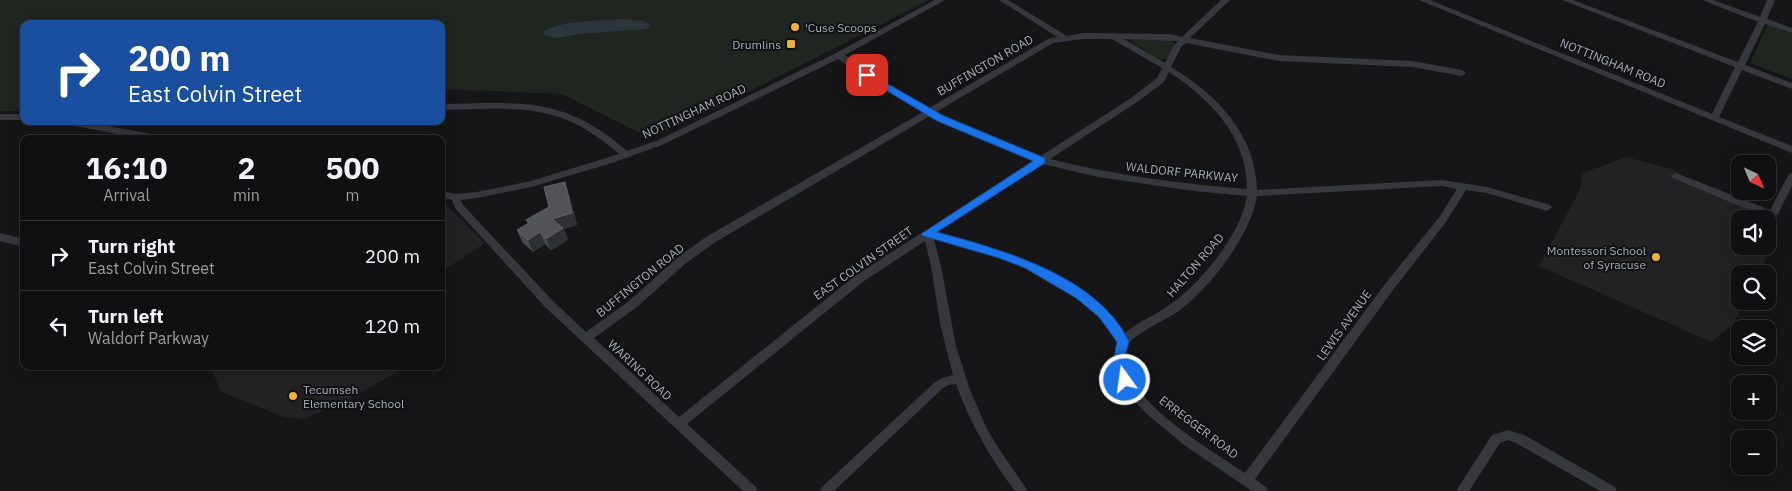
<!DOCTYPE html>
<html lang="en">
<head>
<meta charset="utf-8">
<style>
	body { margin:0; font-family:"IBM Plex Sans",sans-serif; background:#19191b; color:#f1f3f6; height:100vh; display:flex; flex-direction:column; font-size:19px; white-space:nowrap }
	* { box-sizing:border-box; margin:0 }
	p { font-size:16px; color:#9c9d9f }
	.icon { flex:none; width:28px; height:28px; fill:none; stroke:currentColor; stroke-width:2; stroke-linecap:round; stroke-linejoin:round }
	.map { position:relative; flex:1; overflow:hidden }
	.details { position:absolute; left:20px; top:135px; width:425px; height:235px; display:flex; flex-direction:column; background:#101012; border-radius:10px; box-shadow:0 2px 12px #0003,0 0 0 1px #303032 }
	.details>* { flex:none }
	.top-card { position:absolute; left:20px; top:20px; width:425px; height:105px; border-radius:10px; box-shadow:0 2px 12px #0003,0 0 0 1px #303032; background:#1a4fa0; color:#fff; overflow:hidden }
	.needle { width:32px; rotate:136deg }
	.tools { position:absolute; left:1731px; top:155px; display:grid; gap:10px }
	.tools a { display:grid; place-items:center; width:45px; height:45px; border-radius:10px; background:#101012; box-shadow:0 2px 12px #0003,0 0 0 1px #303032; font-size:25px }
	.pin { position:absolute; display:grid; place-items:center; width:42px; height:42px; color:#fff; margin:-21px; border-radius:10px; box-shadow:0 2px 8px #0006 }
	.me { position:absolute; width:55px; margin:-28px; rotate:346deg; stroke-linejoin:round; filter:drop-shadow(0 0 4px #0008) }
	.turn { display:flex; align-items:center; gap:18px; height:105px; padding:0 25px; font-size:22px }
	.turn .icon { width:65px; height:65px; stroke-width:2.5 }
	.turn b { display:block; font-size:35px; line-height:42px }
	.eta { display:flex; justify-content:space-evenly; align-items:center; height:85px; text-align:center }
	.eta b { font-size:30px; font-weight:800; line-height:35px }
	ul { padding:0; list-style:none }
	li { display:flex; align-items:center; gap:15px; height:70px; padding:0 25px; border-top:1px solid #303032 }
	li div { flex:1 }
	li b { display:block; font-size:19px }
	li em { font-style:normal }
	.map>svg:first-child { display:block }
	.built { fill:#222225; fill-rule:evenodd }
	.green { fill:#1e261f }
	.water { fill:#2c353c }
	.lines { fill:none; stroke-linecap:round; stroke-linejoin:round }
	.minor { fill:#37383d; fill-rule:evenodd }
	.wall { fill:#47494d }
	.shaded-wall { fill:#2f3033 }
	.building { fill:#525359; stroke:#5f6168 }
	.route { fill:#1a73e8; stroke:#114b97 }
	.poi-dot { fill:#f2b134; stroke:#111113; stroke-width:2 }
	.labels { text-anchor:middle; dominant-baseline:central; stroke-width:4; stroke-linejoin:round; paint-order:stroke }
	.poi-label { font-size:12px; fill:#a8adb8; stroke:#111113; text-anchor:start }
	.street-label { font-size:12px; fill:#a8adb8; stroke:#111113 }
</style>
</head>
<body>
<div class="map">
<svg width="1792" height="491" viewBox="0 0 1792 491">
	<rect width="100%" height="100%" fill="#161618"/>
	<!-- built -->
	<g class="built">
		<path d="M1626 157 1675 170 1678 173 1772 220V248L1758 274H1740V301H1744L1734 323 1711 342 1539 266 1580 190 1583 173ZM1740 219H1768V246H1740Z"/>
		<path d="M441 200 485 243 441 272Z"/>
		<path d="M210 366H407L348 400 304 419 283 417 221 392Z"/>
	</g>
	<!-- green -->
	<g class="green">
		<path d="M0 0H929L719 107 650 138 562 94 441 89V24H24V111H0Z"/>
		<path d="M1768 24 1792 33V79L1750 63Z"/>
		<path d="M1132 39 1171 40 1174 44 1167 59 1160 60 1131 42Z"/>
	</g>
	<!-- water -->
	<path class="water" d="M623 19 642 21 651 25 646 29 579 34 558 38 545 36 544 32C555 21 605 20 623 19Z"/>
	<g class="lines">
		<!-- minor -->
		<g class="minor">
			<path d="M935 0H945L845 55 881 80 929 108 1048 39 1057 37 999 0H1008L1067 36 1083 33 1170 34 1182 37 1221 0H1230L1190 38 1279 55 1412 61 1462 70 1466 73 1462 76 1412 67 1279 61 1186 43 1181 47 1171 67C1216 94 1256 134 1257 190L1442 180 1487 187 1550 205 1552 207 1547 211 1487 193 1466 190 1446 222 1393 290 1255 479 1266 487 1268 491H1252L1184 445 1148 415 1133 400 1118 376 1114 361 1117 342C1112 335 1107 327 1101 320 1058 273 994 255 934 239L941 266 956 346 970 390 987 429 999 449 1028 491H1015C990 458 970 423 956 384L948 385 943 388 834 491H820L822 487 935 382 942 378 953 375 940 323 931 266 925 241 864 281 687 424 756 487 758 491H743L545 307 455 208 452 200 441 197V191L456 194 477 192 531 181 619 154C558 100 517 109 441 110V104C521 103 563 95 627 151L656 141 836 53ZM1083 39H1112L1162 68 1157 78 1131 98 1041 156 936 112 1053 43ZM1124 39 1178 41 1173 46 1165 63ZM838 59 875 84 923 112 706 237 677 258 629 301 586 332 553 301 463 205 461 200 477 198 531 187 612 163 662 145ZM1169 72C1210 99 1247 136 1247 189 1181 184 1115 175 1050 159L1137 102 1164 82ZM930 116 1034 161 856 275 679 417 594 338 637 307 685 264 714 243ZM1043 164 1098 177 1194 191 1247 196C1242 232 1202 282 1172 303 1157 315 1138 321 1124 334 1075 270 1012 253 938 232ZM1442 186 1457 189 1440 216 1385 284 1245 473C1209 449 1151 415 1130 377 1124 367 1125 354 1128 343 1143 329 1163 322 1180 310 1211 287 1251 234 1257 196Z"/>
			<path d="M1419 0H1430L1712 114 1735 67 1562 0H1573L1738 62 1758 22 1702 0H1713L1760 17 1767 0H1775L1767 19 1792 28V33L1765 24 1745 65 1792 83V89L1742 70 1719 117 1792 146V153Z"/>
			<rect x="0" y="114" width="24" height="6"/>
			<path d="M60 121H82L162 136 166 139H144L64 124Z"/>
			<path d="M1676 173 1770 210 1789 174 1792 173V186L1778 214 1771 218 1742 207 1673 178 1671 176Z"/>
			<path d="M0 233 24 239V247L0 241Z"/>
			<path d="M1508 430 1524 435 1615 487 1617 491H1600L1516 443 1508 440 1500 443 1469 491H1456L1492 435Z"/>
		</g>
	</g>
	<!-- wall -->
	<path class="wall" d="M569 194 577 225 564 229 568 240 551 250 545 244 533 252 522 242 517 230 528 224 526 220 549 207Z"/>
	<!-- shaded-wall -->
	<g class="shaded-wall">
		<path d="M565 182 569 194 577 225 564 229 568 240 551 250 546 239 552 219Z"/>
		<path d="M540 232 545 244 533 252 528 240Z"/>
	</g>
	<!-- building -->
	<path class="building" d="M565 182 572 213 552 219 563 228 546 239 540 232 528 240 517 230 529 223 526 220 549 207 544 187Z"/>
	<!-- route -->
	<path class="route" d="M867 72 944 116 1045 158V163L937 232C1003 250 1096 275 1129 341L1125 358 1131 380 1130 384H1121C1114 369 1113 357 1117 342L1099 317 1076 298 1025 268 999 258 923 236 921 234 1033 161 937 121 864 77V73Z"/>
	<!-- markers -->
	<g class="poi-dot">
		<circle cx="795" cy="27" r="5"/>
		<rect x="786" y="39" width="10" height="10" rx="2.5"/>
		<circle cx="1656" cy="257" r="5"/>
		<circle cx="293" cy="396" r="5"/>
	</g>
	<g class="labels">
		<!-- poi labels -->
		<g class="poi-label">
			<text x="805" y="27">'Cuse Scoops</text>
			<text x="781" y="44" text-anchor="end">Drumlins</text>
			<text x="1646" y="250" text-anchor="end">Montessori School<tspan x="1646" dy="14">of Syracuse</tspan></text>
			<text x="303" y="389">Tecumseh<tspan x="303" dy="14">Elementary School</tspan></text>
		</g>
		<!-- street labels -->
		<g class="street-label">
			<text transform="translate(1613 63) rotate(22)">NOTTINGHAM ROAD</text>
			<text transform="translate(985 65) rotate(-30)">BUFFINGTON ROAD</text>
			<text transform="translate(694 111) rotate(-25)">NOTTINGHAM ROAD</text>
			<text transform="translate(1182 172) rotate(6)">WALDORF PARKWAY</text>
			<text transform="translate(863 263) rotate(-35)">EAST COLVIN STREET</text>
			<text transform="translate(1195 265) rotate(-49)">HALTON ROAD</text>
			<text transform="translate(640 280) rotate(-39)">BUFFINGTON ROAD</text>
			<text transform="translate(1344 325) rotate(-54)">LEWIS AVENUE</text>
			<text transform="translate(640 370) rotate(43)">WARING ROAD</text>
			<text transform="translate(1199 427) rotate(37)">ERREGGER ROAD</text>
		</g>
	</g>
</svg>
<div class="tools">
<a><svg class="needle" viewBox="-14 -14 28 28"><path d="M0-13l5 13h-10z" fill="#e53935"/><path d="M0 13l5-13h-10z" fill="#9c9d9f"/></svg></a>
<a><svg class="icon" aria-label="sound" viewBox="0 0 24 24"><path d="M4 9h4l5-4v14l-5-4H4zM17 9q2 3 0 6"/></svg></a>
<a><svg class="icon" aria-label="search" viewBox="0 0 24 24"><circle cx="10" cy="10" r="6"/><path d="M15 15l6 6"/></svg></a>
<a><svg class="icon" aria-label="layers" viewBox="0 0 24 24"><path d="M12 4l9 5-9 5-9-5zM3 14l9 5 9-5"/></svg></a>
<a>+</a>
<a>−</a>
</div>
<div class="pin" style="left:867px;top:75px;background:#d93025"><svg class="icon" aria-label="arrive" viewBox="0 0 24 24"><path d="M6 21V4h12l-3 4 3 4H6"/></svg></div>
<svg class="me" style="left:1125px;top:380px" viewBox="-20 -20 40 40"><circle r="17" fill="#1a73e8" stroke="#fff" stroke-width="3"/><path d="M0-11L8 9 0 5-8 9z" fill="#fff"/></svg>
<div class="top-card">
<div class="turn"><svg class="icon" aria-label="right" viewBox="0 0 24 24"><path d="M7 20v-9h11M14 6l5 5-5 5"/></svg><div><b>200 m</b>East Colvin Street</div></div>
</div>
<section class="details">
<div class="eta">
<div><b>16:10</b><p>Arrival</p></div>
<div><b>2</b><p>min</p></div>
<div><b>500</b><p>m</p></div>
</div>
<ul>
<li><svg class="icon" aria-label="right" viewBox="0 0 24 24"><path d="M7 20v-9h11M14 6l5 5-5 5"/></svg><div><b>Turn right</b><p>East Colvin Street</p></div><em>200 m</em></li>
<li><svg class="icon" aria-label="left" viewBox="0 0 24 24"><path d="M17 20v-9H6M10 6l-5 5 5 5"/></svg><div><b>Turn left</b><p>Waldorf Parkway</p></div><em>120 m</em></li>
</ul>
</section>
</div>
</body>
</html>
